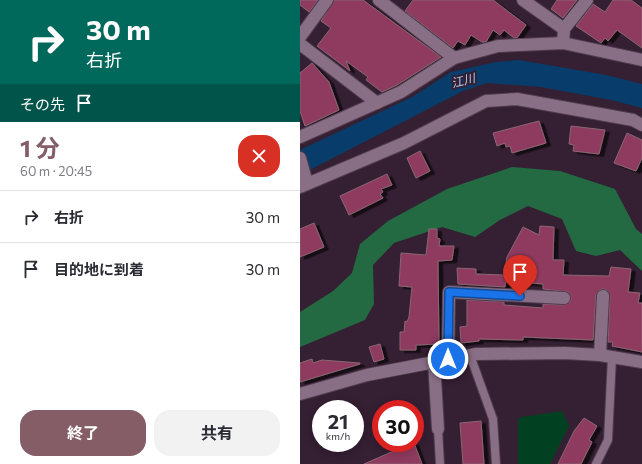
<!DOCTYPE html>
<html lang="ja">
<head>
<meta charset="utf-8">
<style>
	body { margin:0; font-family:Commissioner,"Noto Sans JP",sans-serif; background:#f2f2f3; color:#2b2b33; height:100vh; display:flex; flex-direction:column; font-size:15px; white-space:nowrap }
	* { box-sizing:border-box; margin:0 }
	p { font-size:13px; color:#7c7c81 }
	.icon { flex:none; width:22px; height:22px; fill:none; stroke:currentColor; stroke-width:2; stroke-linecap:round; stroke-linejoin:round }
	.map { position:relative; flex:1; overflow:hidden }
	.side { display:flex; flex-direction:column; background:#fff; width:300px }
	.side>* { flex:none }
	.banner { background:#00695c; color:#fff; overflow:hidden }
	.speed { position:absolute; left:12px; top:400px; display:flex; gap:8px; font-size:20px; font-weight:700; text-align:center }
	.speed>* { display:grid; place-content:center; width:52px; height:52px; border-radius:50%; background:#fff; box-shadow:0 2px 10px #0003; line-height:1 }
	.speed small { font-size:10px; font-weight:400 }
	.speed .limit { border:6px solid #d22; background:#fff; color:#111 }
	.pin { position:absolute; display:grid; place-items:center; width:34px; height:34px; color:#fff; margin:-41px -17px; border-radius:50% 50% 50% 0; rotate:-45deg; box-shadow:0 0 4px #0007 }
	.pin .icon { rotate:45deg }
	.me { position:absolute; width:44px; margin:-22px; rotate:0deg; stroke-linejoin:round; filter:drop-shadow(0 0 3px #0008) }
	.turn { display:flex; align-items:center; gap:14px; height:84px; padding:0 20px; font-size:18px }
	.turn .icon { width:52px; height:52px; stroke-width:2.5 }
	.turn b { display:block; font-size:28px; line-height:34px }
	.then { display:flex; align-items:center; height:38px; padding:0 20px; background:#0003; gap:8px; font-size:15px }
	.round { display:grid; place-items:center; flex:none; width:42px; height:42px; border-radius:16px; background:#f2f2f3 }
	.overview { display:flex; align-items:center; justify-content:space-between; height:68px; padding:0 20px }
	h1 { font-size:24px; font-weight:700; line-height:30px; color:#855d67 }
	.button { display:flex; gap:8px; margin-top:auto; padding:8px 20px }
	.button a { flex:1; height:46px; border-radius:16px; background:#855d67; color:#fff; font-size:16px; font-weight:700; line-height:46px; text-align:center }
	.button a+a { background:#f2f2f3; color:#2b2b33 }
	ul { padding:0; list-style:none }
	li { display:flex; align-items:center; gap:12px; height:52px; padding:0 20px; border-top:1px solid #e1e1e2 }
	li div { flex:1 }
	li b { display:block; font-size:15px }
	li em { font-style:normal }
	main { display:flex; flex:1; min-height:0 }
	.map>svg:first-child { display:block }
	.green { fill:#014122 }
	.forest { fill:#236a42 }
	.water { fill:#083d6b }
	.building { fill:#8e3b5e; stroke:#8a6773; filter:url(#shadow) }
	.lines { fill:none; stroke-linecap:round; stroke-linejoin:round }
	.service-casing { stroke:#503d4e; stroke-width:10 }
	.minor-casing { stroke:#503d4e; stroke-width:14 }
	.service { stroke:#896f86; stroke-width:8 }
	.minor { stroke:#896f86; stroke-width:12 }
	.route-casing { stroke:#114b97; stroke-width:10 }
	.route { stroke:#1a73e8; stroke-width:7 }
	.labels { text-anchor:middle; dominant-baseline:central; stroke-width:4; stroke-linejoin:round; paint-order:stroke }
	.water-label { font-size:12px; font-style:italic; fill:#b1d1f4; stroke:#351f33 }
</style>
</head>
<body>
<main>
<section class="side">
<div class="banner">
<div class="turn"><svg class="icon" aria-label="right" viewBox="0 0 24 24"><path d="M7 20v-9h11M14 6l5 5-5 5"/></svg><div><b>30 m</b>右折</div></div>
<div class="then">その先<svg class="icon" aria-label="arrive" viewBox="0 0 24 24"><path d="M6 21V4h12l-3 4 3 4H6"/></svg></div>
</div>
<div class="overview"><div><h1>1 分</h1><p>60 m · 20:45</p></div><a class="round" style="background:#d93025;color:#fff"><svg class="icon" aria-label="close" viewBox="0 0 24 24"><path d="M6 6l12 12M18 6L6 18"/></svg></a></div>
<ul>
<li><svg class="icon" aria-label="right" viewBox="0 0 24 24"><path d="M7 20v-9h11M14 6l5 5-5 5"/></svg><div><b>右折</b></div><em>30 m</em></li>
<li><svg class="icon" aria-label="arrive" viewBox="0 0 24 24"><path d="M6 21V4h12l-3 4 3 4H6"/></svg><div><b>目的地に到着</b></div><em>30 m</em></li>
</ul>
<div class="button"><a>終了</a><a>共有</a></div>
</section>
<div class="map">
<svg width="342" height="464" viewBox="0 0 342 464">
	<defs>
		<filter id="shadow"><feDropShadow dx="4.5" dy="2.5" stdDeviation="0" flood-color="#0009"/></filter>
	</defs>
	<rect width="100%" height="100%" fill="#351f33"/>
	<!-- green -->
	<path class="green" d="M262 411 269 426 250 464H218V420L221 417Z"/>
	<!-- forest -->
	<path class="forest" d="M212 167 260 171 315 189 336 229 342 234V271L320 250 296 256 276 251 262 219 228 206 200 220 175 237 142 227 94 243 73 265 74 304 65 320 0 347V312L33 291 52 273 60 244 88 221 147 189Z"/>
	<!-- water -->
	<path class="water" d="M219 60 306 75 342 84V108L311 100 241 87 187 83 163 91 0 175V150L112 97 151 72 196 62Z"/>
	<!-- building -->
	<g class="building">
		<path d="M0 0H18L9 12 0 5Z"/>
		<path d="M34 0H63L141 57 97 85 82 92 66 80 68 77 46 61 50 71 17 46 31 28 21 21Z"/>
		<path d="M113 0H193L226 25 217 38H214L204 30 200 35 193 30 186 42H182L171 35 165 45 158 41 153 48 105 11Z"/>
		<path d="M257 0H277L263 18 251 9Z"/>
		<path d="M313 0H331L342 8V48L317 30 308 41 305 38 301 43 276 26 293 4 305 12Z"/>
		<path d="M12 63 29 82 39 110 5 126 0 111V73Z"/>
		<path d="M239 121 246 143 212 153 210 146 206 147 205 143 197 146 193 133Z"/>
		<path d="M271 126 305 130 299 154 273 151 274 145 269 144Z"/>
		<path d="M327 133 342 140V158L336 171 314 163Z"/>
		<path d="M120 151 130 171 116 178 107 158Z"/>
		<path d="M87 174 92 185 81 189 83 192 80 194 83 198 49 215 40 196Z"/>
		<path d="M14 223 24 247 0 257V229Z"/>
		<path d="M240 226 254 227 253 260H264L263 275 309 276 311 267 331 269 328 292 340 293 338 303H342V352L312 346 313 342H308L310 296 307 290 303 289 299 290 296 295 293 340 223 337V340L179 339V341L161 343 160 327 167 326V300L204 302V305L243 308V304L264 305 270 302 271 298 268 292 243 289V284L206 281 205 287 158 284 157 268 176 269V274L204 275 207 257 223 227 239 235Z"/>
		<path d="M129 229H137V238L140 239 139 246H154L152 260 138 261 139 344 116 345V350H100V332H104L105 321 107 322 109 317 112 287 99 286 101 253 126 255Z"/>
		<path d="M80 344 84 359 74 362 69 347Z"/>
		<path d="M12 359 13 363 22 360 60 363V364L0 382V363Z"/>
		<path d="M284 418 297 426 289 440 292 442 281 464H258L274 431Z"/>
		<path d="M181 421 184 464H163L160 423Z"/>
		<path d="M112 443H114L122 464H64Z"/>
	</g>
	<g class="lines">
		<defs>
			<g id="service">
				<path d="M170 355 193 419 196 464"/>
				<path d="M138 429 140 464"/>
				<path d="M296 464 308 440 312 357"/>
			</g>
			<g id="minor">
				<path d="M79 0 154 58"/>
				<path d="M223 0 264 29"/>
				<path d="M0 37 27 0"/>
				<path d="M263 43 264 29 287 0"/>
				<path d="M0 44 77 103"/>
				<path d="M0 137 101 92 154 58 198 46 263 43 342 60"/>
				<path d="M0 158 7 183"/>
				<path d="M0 187 104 143 186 101 217 99 333 120 342 125"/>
				<path d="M300 355 303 296"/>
				<path d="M148 359 149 292 264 298"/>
				<path d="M134 361 138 429"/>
				<path d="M0 394 67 375 176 354 265 353 300 355 342 362"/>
			</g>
		</defs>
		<!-- service casing -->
		<use href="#service" class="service-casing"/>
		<!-- minor casing -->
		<use href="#minor" class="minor-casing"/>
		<!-- service -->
		<use href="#service" class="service"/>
		<!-- minor -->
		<use href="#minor" class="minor"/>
	</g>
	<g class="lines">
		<defs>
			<path id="route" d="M148 359 149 292 220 296"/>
		</defs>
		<!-- route casing -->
		<use href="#route" class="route-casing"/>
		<!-- route -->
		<use href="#route" class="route"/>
	</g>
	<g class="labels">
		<!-- water labels -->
		<g class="water-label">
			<text transform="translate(163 80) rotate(-14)">江川</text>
		</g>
	</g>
</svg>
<div class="speed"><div>21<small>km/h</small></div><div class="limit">30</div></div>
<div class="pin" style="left:220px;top:296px;background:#d93025"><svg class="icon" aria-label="arrive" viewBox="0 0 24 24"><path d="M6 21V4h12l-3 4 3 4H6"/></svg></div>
<svg class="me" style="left:148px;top:359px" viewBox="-20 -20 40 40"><circle r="17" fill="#1a73e8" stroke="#fff" stroke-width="3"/><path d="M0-11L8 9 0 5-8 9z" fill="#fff"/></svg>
</div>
</main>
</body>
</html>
